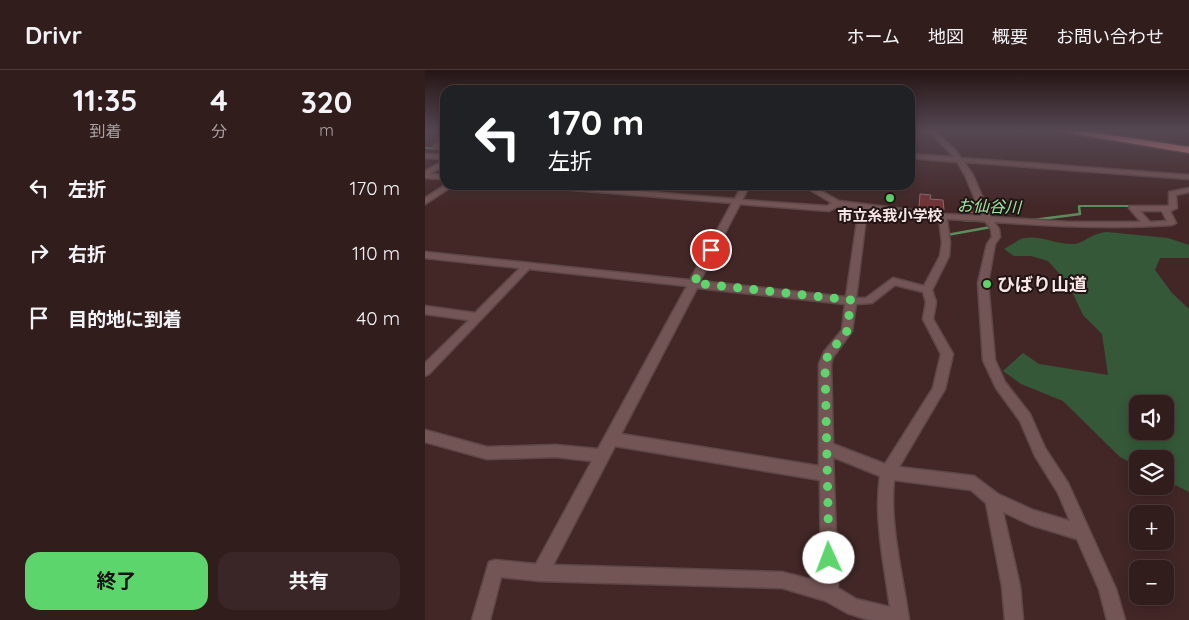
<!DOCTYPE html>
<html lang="ja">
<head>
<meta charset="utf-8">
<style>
	body { margin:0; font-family:Quicksand,"Noto Sans JP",sans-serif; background:#3a2626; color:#f1f3f6; height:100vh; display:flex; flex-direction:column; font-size:19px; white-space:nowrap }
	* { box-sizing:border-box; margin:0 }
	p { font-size:16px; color:#a8a2a4 }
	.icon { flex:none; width:28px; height:28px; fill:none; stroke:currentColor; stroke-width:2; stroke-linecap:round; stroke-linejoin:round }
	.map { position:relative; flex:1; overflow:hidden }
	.side { display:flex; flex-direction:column; background:#321d1d; width:425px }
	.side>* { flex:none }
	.hud { position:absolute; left:15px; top:15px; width:475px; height:105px; border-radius:15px; box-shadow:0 2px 12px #0003,0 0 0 1px #4d3b3b; background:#202124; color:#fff; overflow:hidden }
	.tools { position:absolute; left:704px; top:325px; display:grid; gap:10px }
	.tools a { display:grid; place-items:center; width:45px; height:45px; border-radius:10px; background:#321d1d; box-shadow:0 2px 12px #0003,0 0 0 1px #4d3b3b; font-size:25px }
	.pin { position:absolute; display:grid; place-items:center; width:42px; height:42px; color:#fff; margin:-21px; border:2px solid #fff; border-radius:50%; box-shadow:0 1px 5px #0007 }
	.me { position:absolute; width:55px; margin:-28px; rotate:358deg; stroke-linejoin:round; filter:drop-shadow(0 0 4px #0008) }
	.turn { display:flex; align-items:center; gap:18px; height:105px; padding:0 25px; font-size:22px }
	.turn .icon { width:65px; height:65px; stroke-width:2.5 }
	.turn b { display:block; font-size:35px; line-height:42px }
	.eta { display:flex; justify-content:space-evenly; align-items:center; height:85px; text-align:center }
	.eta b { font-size:30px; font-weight:700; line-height:35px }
	.action { display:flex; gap:10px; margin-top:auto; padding:10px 25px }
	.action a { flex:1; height:58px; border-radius:15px; background:#5dd56d; color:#111; font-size:20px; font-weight:700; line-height:58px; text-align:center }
	.action a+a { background:#3a2626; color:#f1f3f6 }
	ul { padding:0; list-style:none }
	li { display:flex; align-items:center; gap:15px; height:65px; padding:0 25px }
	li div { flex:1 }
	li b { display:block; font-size:19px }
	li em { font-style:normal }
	header { display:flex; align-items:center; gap:30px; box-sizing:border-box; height:70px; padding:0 25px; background:#321d1d; border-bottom:1px solid #4d3b3b }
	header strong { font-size:24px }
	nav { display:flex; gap:28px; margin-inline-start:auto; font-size:18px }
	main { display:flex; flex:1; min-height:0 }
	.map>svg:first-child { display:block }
	.green { fill:#355938; fill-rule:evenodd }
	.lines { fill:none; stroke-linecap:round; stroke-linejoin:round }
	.stream-far1 { stroke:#5a8d5e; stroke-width:2 }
	.stream { stroke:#5a8d5e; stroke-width:2.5 }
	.building { fill:#723335; stroke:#8c6c6b }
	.minor-casing { stroke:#5e4747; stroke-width:3 }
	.highway-casing { stroke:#5e4747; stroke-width:3 }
	.minor { fill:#745555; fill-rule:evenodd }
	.highway { fill:#f18f90; fill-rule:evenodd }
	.route { stroke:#5dd56d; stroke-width:9; stroke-dasharray:0 16.2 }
	.poi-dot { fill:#5dd56d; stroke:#211414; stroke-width:2 }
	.labels { text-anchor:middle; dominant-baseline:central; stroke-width:4; stroke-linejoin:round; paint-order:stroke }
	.far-poi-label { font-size:15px; font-weight:bold; fill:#f8e5e5; stroke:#211414 }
	.far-water-label { font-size:16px; font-style:italic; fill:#9ee8a3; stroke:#211414 }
	.poi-label { font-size:18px; font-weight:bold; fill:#f8e5e5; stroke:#211414; text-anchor:start }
</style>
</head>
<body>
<header>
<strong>Drivr</strong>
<nav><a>ホーム</a><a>地図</a><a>概要</a><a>お問い合わせ</a></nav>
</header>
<main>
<section class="side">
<div class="eta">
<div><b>11:35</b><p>到着</p></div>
<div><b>4</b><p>分</p></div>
<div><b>320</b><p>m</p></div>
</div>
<ul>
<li><svg class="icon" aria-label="left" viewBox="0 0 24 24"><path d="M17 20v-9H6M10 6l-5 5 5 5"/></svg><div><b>左折</b></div><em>170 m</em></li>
<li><svg class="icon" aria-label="right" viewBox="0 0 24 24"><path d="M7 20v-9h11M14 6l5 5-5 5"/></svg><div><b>右折</b></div><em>110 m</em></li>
<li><svg class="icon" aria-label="arrive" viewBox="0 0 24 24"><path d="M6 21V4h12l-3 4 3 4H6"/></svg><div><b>目的地に到着</b></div><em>40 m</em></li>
</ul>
<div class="action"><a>終了</a><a>共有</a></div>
</section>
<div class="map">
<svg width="764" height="550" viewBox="0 0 764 550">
	<rect width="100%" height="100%" fill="#432727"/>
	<!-- green -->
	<path class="green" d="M682 162 743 168 764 175V188H735L730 200 747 223 764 239V422L740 410V389H712V396L695 387 638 331 596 314 578 301 598 283 614 294 683 305 677 264 658 245 643 213 623 191 606 186H589L579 179C585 176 592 170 599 168 616 165 632 175 649 174 660 173 666 163 682 162ZM712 334H740V361H712Z"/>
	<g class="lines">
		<!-- stream-far1 -->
		<g class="stream-far1">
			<path d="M0 78 20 79"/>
			<path d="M377 115 393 125"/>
			<path d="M412 135 438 138"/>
			<path d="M654 139V136H708"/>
		</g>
		<!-- stream -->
		<g class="stream">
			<path d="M433 137 438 138"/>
			<path d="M538 150 589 153"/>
			<path d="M608 150 655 144 654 137"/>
			<path d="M522 165 566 157"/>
		</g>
	</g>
	<!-- building -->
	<g class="building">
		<path d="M495 124 506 125 505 129 518 130 519 140 494 137Z"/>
		<path d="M536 131 549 132 553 143 538 142Z"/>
	</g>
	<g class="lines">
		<defs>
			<g id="minor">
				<path d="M503 60H509L530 80 536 88 764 105V109L539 92 548 105 566 147 643 152H716L704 138 705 136H744V122L764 118V122L751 125 752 138 745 141 751 153 747 155C687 159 629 156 569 152L574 159 575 167 570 174 563 213 570 290 580 312 605 344 620 378 643 413 691 519 700 550H682L674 519 652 469 606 455 578 442 595 516 598 550H580L577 516 561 433 546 420 469 410C464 452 478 507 484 550H444L422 543 401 531 357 518 115 511 76 507 65 550H47L64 492 70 490 111 494 167 391 131 387 62 389 0 372V360L62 377 131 375 173 379 262 216 104 199 4 304 0 306V293L44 250 0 244V236L50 243 95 198 0 188V182L265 210 307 133 112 117 108 115H139L310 129 317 115H325L317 130 402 136 407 133 377 115H386L414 131 518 144 557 146 540 105 532 92 485 88V84L529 87ZM315 134 404 141 414 136 434 138 421 227 275 211ZM442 139 514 148 517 173 515 186 499 216 468 208 441 228H431ZM715 141H737L742 151 725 152ZM522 149 560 151 566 159 567 167 562 174 553 213 558 290 571 318 595 351 610 386 633 423 645 451 608 440 573 424 549 406 474 397 520 319 528 284 508 249 511 232 507 220 524 186 525 173ZM470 215 498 222 501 232 498 249 516 284 508 318 460 394 408 374 406 294 408 287 427 261 431 234 447 233ZM272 218 420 234 417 260 399 282 394 294V396L196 364ZM190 376 395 410 396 512 357 502 128 495ZM408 387 455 406C449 449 459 494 465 537L431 529 413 518Z"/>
				<path d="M20 69V74L11 78 8 76Z"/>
				<path d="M0 84 20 85V89L0 88Z"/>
				<path d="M20 90V95L5 104 20 105V109L0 108V101Z"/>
				<path d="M20 115H29L0 134V128Z"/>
			</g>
			<path id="highway" d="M634 60H653L764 77V83L638 62Z"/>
		</defs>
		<!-- minor casing -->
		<use href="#minor" class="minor-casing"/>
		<!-- highway casing -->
		<use href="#highway" class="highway-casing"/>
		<!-- minor -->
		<use href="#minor" class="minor"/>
		<!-- highway -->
		<use href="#highway" class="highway"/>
	</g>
	<!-- sky -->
	<linearGradient id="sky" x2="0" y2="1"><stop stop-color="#251515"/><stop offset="0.44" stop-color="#554752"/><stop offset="1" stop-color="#554752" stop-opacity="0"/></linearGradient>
	<rect width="764" height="137" fill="url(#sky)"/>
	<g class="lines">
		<!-- route -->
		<path class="route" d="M286 180 269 213 426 230 422 261 403 285 400 294 404 488"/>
	</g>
	<!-- markers -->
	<g class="poi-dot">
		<circle cx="465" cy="128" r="5"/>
		<circle cx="562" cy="214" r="5"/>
	</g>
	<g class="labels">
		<!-- far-poi labels -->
		<g class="far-poi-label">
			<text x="465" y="145">市立糸我小学校</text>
		</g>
		<!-- far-water labels -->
		<g class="far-water-label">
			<text transform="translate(564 136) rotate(2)">お仙谷川</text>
		</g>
		<!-- poi labels -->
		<g class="poi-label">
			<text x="572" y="214">ひばり山道</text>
		</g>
	</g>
</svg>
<div class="tools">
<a><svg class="icon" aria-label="sound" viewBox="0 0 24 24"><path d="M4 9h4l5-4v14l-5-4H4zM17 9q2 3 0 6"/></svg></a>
<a><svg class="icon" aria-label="layers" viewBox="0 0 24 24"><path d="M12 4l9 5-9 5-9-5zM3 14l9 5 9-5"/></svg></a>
<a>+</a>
<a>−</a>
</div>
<div class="pin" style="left:286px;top:180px;background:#d93025"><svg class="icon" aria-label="arrive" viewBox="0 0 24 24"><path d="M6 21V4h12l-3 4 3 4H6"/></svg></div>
<svg class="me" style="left:404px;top:488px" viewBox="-20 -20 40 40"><circle r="19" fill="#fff"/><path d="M0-13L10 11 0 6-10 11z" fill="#5dd56d"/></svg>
<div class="hud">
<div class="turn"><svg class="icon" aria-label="left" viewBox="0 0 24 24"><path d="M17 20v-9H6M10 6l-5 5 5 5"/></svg><div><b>170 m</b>左折</div></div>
</div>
</div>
</main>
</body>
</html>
